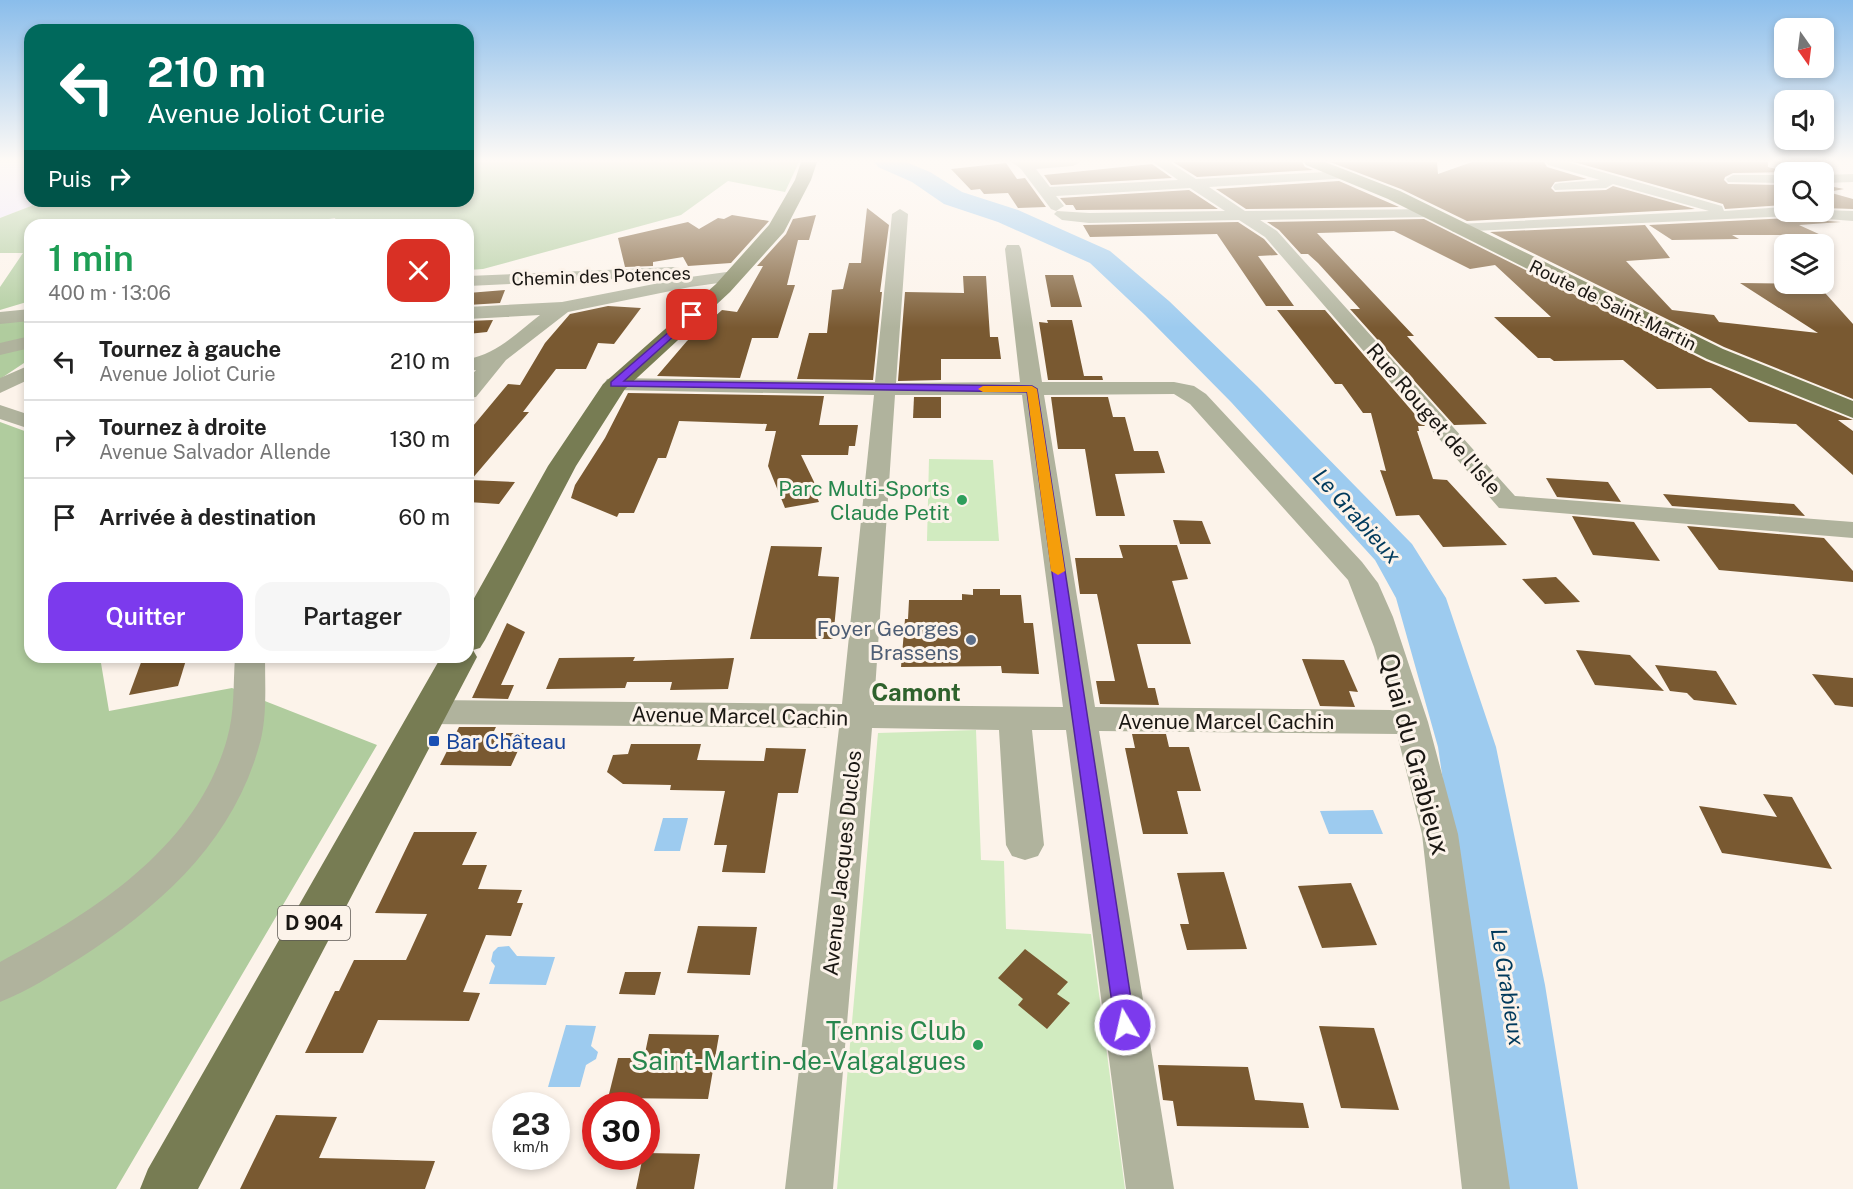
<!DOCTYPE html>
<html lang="fr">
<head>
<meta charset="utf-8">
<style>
	body { margin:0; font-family:"Public Sans",sans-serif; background:#f6f6f6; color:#222; height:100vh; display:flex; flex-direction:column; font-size:22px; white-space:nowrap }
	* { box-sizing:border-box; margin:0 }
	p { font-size:20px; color:#767676 }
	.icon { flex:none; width:33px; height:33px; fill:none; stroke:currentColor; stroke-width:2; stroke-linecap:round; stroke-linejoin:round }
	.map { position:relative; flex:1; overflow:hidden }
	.details { position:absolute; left:24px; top:219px; width:450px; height:444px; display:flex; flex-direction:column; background:#fff; border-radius:18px; box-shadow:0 3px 9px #0003 }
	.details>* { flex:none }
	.top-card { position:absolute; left:24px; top:24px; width:450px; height:183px; border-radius:18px; box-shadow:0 3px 9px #0003; background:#00695c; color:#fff; overflow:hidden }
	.needle { width:39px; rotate:166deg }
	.buttons { position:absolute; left:1774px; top:18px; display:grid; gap:12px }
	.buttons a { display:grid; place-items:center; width:60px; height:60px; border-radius:12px; background:#fff; box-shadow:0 3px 9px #0003; font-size:30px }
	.speed { position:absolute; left:492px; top:1092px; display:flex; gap:12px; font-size:30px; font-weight:700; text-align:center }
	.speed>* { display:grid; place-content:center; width:78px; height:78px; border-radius:50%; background:#fff; box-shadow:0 3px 9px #0003; line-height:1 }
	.speed small { font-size:15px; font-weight:400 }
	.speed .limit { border:9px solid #d22; background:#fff; color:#111 }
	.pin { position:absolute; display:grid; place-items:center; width:51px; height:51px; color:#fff; margin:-26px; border-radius:12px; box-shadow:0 3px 9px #0006 }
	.me { position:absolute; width:66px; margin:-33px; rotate:351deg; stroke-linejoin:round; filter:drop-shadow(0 0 4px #0008) }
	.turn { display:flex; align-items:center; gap:21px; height:126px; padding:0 24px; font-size:27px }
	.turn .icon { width:78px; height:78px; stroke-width:2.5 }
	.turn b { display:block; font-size:42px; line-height:51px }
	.then { display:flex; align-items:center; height:57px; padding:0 24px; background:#0003; gap:12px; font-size:22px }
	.round { display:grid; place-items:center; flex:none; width:63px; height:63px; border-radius:18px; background:#f6f6f6 }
	.overview { display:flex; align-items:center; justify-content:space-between; height:102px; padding:0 24px }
	h1 { font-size:36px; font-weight:600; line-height:45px; color:#1e9e55 }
	.action { display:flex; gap:12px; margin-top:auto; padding:12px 24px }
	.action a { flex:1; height:69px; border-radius:18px; background:#7c3aed; color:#fff; font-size:24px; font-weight:600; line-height:69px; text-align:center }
	.action a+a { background:#f6f6f6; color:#222 }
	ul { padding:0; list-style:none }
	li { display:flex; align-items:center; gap:18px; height:78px; padding:0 24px; border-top:2px solid #e0e0e0 }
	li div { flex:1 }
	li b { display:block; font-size:22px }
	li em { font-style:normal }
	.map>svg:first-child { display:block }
	.medical { fill:#eee7fc }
	.green { fill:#d1ebc0 }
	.forest { fill:#b0cc9e }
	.water { fill:#9dcbef }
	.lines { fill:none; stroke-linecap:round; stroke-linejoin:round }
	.river { fill:#9dcbef; fill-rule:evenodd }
	.building { fill:#795931 }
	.minor { fill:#b0b39d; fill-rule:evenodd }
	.major { fill:#777c53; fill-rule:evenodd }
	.route { fill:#7c3aed; stroke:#51269a; stroke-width:1.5 }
	.slow { fill:#f59e0b }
	.leisure-dot { fill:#2e9e5b; stroke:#fcf3ea; stroke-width:2 }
	.service-dot { fill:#5c6f8a; stroke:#fcf3ea; stroke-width:2 }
	.transit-dot { fill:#1a4fb4; stroke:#fcf3ea; stroke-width:2 }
	.labels { text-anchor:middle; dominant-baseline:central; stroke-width:6; stroke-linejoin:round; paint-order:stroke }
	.far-street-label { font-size:18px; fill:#1a1713; stroke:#fcf3ea }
	.shield { fill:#fcf3ea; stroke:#5e5954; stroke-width:1.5 }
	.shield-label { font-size:20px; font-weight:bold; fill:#1a1713 }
	.street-label { font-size:21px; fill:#1a1713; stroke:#fcf3ea }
	.leisure-label { font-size:21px; fill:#27864d; stroke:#fcf3ea; text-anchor:end }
	.service-label { font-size:21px; fill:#4e5e75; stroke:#fcf3ea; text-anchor:end }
	.transit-label { font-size:21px; fill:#164399; stroke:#fcf3ea; text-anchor:start }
	.water-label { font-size:22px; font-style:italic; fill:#003a5c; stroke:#fcf3ea }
	.quarter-label { font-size:24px; font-weight:bold; fill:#2f622d; stroke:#fcf3ea }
	.near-street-label { font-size:26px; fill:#1a1713; stroke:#fcf3ea }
	.near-leisure-label { font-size:26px; fill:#27864d; stroke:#fcf3ea; text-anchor:end }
</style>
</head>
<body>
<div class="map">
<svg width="1853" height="1189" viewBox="0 0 1853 1189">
	<rect width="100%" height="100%" fill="#fcf3ea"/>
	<!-- medical -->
	<path class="medical" d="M0 162H30V201H44L0 218Z"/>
	<!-- green -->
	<g class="green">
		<path d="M929 459 993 460 999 541H927Z"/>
		<path d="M976 730 981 860 1004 861 1006 929 1091 934 1125 1189H837L878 733Z"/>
	</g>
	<!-- forest -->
	<g class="forest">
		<path d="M468 162H799L785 192 728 181 681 215 483 269 468 270V225H337L335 218 293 225H30V301L0 310V287L23 253H0V218L44 201H468Z"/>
		<path d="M30 319V359L0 379V323Z"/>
		<path d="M0 422 30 433V657H100L109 711 232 688 377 745 116 1189H0Z"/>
	</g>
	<!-- water -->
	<g class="water">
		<path d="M1373 810 1383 834H1329L1320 811Z"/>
		<path d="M663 818H688L680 851H654Z"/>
		<path d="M509 946 517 956 555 957 546 985 489 984 495 966 491 961 493 952 498 947Z"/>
		<path d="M566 1025 596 1026 591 1046 598 1052 596 1059 586 1065 580 1087H548Z"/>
	</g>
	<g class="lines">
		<!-- river -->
		<path class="river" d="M874 162H906L930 172 962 192 1018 210 1110 251 1169 301 1257 386 1412 544 1446 598 1496 747 1545 985 1578 1189H1494L1473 985 1438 747 1396 598 1375 560 1231 402 1145 315 1090 263 998 222 944 204 912 182 878 167Z"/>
	</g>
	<!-- building -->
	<g class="building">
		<path d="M1173 162H1302L1305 167 1313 170 1197 177Z"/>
		<path d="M1330 162H1437L1438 174 1472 162H1544L1547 167 1587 179 1555 182 1551 188 1555 192 1606 190 1613 186 1695 209 1467 221 1401 189Z"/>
		<path d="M1574 162H1768V167L1788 172 1733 173 1725 177 1724 180 1728 184 1785 185V205L1725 209 1723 204Z"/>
		<path d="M1006 163 1017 179 1025 178 1046 207 1018 208 1008 193 984 194 980 189 971 190 951 169Z"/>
		<path d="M1152 164 1172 178 1051 185 1044 175Z"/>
		<path d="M1339 181 1399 207 1246 209 1216 189Z"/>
		<path d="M1824 185 1844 189 1828 192 1853 199V209L1824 208Z"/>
		<path d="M1189 190 1218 209 1076 210 1073 205H1066L1060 198Z"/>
		<path d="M867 208 889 225 880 292H882L873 380 797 379 809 333H827L832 290 843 289 849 263H861Z"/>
		<path d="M732 215 769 221 731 263 688 266 683 257 653 262V266L625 267 618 238 688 222 699 229 718 218 724 219Z"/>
		<path d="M816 215 809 240H798L787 285H795L778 338H752L740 378 657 376 687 341 722 310 737 312 763 266H757L786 234 793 219Z"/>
		<path d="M1788 218 1841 222 1799 225 1821 235H1732L1739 239 1672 240 1649 225Z"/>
		<path d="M1424 219 1706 361 1853 420H1838L1853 431V475L1796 424 1749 422 1711 388 1657 389 1623 360 1554 361 1550 358H1538L1494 317H1551L1495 265 1470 269 1394 231 1317 233 1414 336H1407L1487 424 1454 425 1350 309H1360L1318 263 1308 254H1301L1279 230 1267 222Z"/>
		<path d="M1238 222 1264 239 1278 255 1258 256 1294 306H1266L1217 234 1090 237 1083 225Z"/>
		<path d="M1645 225 1670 258 1626 261 1672 310 1714 315 1719 322 1818 333 1740 283 1817 284 1853 324V399L1724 347 1490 232Z"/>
		<path d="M1045 275H1073L1082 307H1051Z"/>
		<path d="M963 276H986L990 337H998L1001 359H941V380L898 381 905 292 964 293Z"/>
		<path d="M505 290 500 303 468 305V293Z"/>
		<path d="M608 306 641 308 614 344 598 343 586 369H556L523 412H529L471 480 515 482 499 504 468 502V432L508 384 520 385 545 343 570 314Z"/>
		<path d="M1277 310H1325L1425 426H1418L1419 431H1417L1433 479 1447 480 1507 545 1443 547 1419 515 1396 516 1380 470 1386 471 1371 413H1363L1342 384H1335Z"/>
		<path d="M493 320 487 332 468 334V321Z"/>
		<path d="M1047 320H1072L1084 376H1102L1103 380H1048L1039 322 1048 323Z"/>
		<path d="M628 393 824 396 819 425H858L855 446H849L848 455H801L816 486H812L819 502 785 508 768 466 776 431H765L767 424 679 421 666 458H658L634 513H619L617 517 571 498 575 485 605 438Z"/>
		<path d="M914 397H941V418H913Z"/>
		<path d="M1051 397H1108L1113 417H1125L1134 451H1158L1165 473 1115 474 1125 516H1096L1085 449H1058Z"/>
		<path d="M1546 478 1608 482 1621 502 1557 497Z"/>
		<path d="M1663 494 1794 504 1805 516 1672 506Z"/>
		<path d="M1572 516 1634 522 1660 561 1593 555Z"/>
		<path d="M1173 520 1202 521 1211 544H1180Z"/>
		<path d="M1687 526 1824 538 1853 571V582L1719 570Z"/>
		<path d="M1119 545H1177L1188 579 1172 581 1191 644H1137L1148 688H1155L1159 705 1100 704 1096 681H1115L1097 594H1080L1075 558H1123Z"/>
		<path d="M771 546 822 547 818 576 839 577 833 639H750Z"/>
		<path d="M1556 577 1561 582 1580 602 1545 604 1522 579Z"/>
		<path d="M973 589H1000V595H1021L1024 623H1033L1039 674 1002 673 1001 666 901 667 905 619H908L909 600H962V594L973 595Z"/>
		<path d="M507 623 525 632 501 685H514L508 699 472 698Z"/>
		<path d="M1576 650 1630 655 1664 691 1595 685Z"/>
		<path d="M143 657H187L178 686 129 695Z"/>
		<path d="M635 657 633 661 734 658 728 689 670 690 672 682H627L625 688 546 689 559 658Z"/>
		<path d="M1302 659 1344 660 1358 692 1349 691 1355 707 1320 706Z"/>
		<path d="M1655 665 1716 671 1737 705 1694 700 1687 693 1670 691Z"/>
		<path d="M1812 674 1853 678V707L1835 705Z"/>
		<path d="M459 727H496L493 733H526L511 766 440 765Z"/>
		<path d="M1132 734H1166L1169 747H1189L1201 791H1177L1188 834H1143L1125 748H1135Z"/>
		<path d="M631 744H701L697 760 764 761 766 748 806 749 798 793H778L765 873 722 872 727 845H714L725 791 670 790 671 785 623 784 607 772 613 755 628 754Z"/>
		<path d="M1763 794 1792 797 1832 869 1722 853 1699 806 1777 817Z"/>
		<path d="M414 832H477L462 865H487L478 889 522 890 517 903H523L511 936 486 935 463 992 480 993 469 1021 378 1020 363 1053H305L335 991H339L354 960H406L427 914 375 913Z"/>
		<path d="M1224 872 1247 949 1187 950 1180 924H1189L1177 873Z"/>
		<path d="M1351 883 1377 945 1322 948 1298 886Z"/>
		<path d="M698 926 757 927 750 975 687 973Z"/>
		<path d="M1025 949 1068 982 1057 994 1070 1003 1047 1029 1018 1005 1023 999 998 978Z"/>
		<path d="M625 972H661L655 995 619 994Z"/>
		<path d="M1319 1026 1374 1028 1399 1110 1341 1108Z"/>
		<path d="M649 1034 719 1035 708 1099 608 1098 618 1058H644Z"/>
		<path d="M1158 1065 1248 1067 1255 1100 1303 1103 1309 1128 1177 1126 1173 1101 1163 1100Z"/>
		<path d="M276 1115 337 1117 319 1158 435 1161 425 1189H240Z"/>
		<path d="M646 1153 700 1154 694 1189H636L643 1156H646Z"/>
	</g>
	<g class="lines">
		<!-- minor -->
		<g class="minor">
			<path d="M1012 162H1080L1073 166 1036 169 1050 187 1178 180 1153 162H1169L1196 179 1345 171 1352 175 1350 178 1209 187 1245 211 1434 209 1437 212 1429 217 1260 220 1277 231 1515 496 1853 522V538L1499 508 1265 237 1239 220 1089 223 1062 220 1054 214 1057 211 1089 213 1225 211 1190 188 1056 196 1064 206 1056 211 1051 209 1021 169Z"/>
			<path d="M1546 162H1567L1722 206 1724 211 1785 207V212H1824V210L1853 211V221L1788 216 1453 232 1451 229 1453 226 1459 224 1709 211 1613 184 1606 188 1555 190 1553 187 1555 184 1560 183 1600 180 1548 165Z"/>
			<path d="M1853 174V182L1824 183V175Z"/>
			<path d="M1733 175H1785V183L1728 182 1726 179Z"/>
			<path d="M900 209 908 214 896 383 1020 382 1005 249 1007 245H1019L1021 249 1042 382H1174L1194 386 1206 394 1362 562 1378 583 1393 617 1428 722 1458 834 1510 1189H1462L1422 834 1397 734 1099 731 1174 1189H1126L1066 730H1032L1044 845 1038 856 1025 860 1012 856 1006 845 999 730 872 728 833 1189H785L839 728 429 724 418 720 413 712 418 704 429 700 842 704 874 395 615 390 607 389 604 384 607 379 615 378 875 382 892 214ZM1174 394 1190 404 1348 580 1374 647 1392 710 1095 707 1044 395ZM895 395H1022L1063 707 874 705Z"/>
			<path d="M673 267 679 268 682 272 679 276 468 286V276Z"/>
			<path d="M734 271 740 272 743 276 740 280 690 287 568 312 506 360 476 397 468 398V379L476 370 468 371V359C497 354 518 332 540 315L468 319V307L562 302 690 277Z"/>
			<path d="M30 309V321L0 324V312Z"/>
			<path d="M30 336V348L0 355V343Z"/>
			<path d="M30 365V379L0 393V378Z"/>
			<path d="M0 405 30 415V429L0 419Z"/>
			<path d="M235 657H265C265 684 267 713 261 739 236 838 163 905 80 958 54 974 28 991 0 1002V962C95 911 196 848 227 739 235 712 233 684 235 657Z"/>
		</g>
		<!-- major -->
		<g class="major">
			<path d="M801 162H817L811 180 784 232 730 292 625 389 576 466 485 640 480 648 473 650 477 657 198 1189H140L148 1169 441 657H468V609L548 466 603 384 716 284 769 225 795 180Z"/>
			<path d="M1304 162H1325L1400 191 1723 349 1853 401V418L1707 359 1388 199 1306 165Z"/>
		</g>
	</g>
	<!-- sky -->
	<linearGradient id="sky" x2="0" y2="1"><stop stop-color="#8abdeb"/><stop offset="0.49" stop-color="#fefaf6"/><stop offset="1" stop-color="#fefaf6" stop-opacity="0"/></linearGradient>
	<rect width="1853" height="328" fill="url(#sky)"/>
	<!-- route -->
	<path class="route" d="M692 312 695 313V317L624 381 1032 386 1037 389 1135 1025 1132 1032 1125 1035 1118 1032 1115 1025 1027 392 611 386V382Z"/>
	<!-- slow -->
	<path class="slow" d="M1032 386 1037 389 1065 571 1058 575 1051 571 1027 392H983L978 389 983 386Z"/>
	<!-- markers -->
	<g class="leisure-dot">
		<circle cx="962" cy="500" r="6"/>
		<circle cx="978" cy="1045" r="6"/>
	</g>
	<circle class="service-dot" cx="971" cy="640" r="6"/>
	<rect class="transit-dot" x="428" y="735" width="12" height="12" rx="3"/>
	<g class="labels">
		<!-- far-street labels -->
		<g class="far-street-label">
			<text transform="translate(601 276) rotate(-2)">Chemin des Potences</text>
			<text transform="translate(1613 305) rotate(26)">Route de Saint-Martin</text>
		</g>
		<!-- shield labels -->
		<rect class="shield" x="278" y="906" width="72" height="34" rx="4.5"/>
		<g class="shield-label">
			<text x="314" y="923">D 904</text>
		</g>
		<!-- street labels -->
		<g class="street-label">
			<text transform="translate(1434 419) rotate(49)">Rue Rouget de l'Isle</text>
			<text transform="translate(740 716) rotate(1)">Avenue Marcel Cachin</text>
			<text x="1226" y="721">Avenue Marcel Cachin</text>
			<text transform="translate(842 863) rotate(-84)">Avenue Jacques Duclos</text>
		</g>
		<!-- leisure labels -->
		<g class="leisure-label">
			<text x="950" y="488">Parc Multi-Sports<tspan x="950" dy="24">Claude Petit</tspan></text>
		</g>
		<!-- service labels -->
		<g class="service-label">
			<text x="959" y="628">Foyer Georges<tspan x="959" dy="24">Brassens</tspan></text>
		</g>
		<!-- transit labels -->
		<g class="transit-label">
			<text x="446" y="741">Bar Château</text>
		</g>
		<!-- water labels -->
		<g class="water-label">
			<text transform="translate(1357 516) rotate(48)">Le Grabieux</text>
			<text transform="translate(1508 987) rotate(81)">Le Grabieux</text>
		</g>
		<!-- quarter labels -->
		<g class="quarter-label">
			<text x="916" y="692">Camont</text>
		</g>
		<!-- near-street labels -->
		<g class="near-street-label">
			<text transform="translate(1415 754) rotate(75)">Quai du Grabieux</text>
		</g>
		<!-- near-leisure labels -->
		<g class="near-leisure-label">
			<text x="966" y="1030">Tennis Club<tspan x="966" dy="30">Saint-Martin-de-Valgalgues</tspan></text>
		</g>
	</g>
</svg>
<div class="buttons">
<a><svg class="needle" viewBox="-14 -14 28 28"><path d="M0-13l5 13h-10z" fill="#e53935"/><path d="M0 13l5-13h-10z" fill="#767676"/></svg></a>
<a><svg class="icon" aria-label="sound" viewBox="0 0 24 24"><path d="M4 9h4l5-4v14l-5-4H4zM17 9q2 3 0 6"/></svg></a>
<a><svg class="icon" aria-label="search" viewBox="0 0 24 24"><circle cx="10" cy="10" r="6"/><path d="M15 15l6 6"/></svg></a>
<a><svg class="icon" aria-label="layers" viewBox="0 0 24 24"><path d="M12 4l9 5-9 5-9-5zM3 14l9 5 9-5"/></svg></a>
</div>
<div class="speed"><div>23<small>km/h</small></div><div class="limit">30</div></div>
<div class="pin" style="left:692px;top:315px;background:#d93025"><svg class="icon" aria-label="arrive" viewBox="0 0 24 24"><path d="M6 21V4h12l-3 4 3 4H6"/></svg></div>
<svg class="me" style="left:1125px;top:1025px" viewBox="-20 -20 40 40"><circle r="17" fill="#7c3aed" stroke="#fff" stroke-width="3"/><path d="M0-11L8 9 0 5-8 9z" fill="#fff"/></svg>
<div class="top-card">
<div class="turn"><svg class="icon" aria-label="left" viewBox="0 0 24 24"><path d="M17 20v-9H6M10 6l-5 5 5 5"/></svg><div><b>210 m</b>Avenue Joliot Curie</div></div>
<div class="then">Puis<svg class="icon" aria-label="right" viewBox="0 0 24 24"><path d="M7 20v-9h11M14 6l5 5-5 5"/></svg></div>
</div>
<section class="details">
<div class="overview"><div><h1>1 min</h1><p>400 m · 13:06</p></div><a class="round" style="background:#d93025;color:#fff"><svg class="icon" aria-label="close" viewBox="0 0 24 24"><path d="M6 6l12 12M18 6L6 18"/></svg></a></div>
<ul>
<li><svg class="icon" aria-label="left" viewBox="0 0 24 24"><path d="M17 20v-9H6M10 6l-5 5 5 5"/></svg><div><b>Tournez à gauche</b><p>Avenue Joliot Curie</p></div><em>210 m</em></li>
<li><svg class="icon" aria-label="right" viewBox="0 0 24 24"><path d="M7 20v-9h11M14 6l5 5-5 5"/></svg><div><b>Tournez à droite</b><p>Avenue Salvador Allende</p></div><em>130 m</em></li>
<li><svg class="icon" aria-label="arrive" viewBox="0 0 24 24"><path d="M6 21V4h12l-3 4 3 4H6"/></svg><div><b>Arrivée à destination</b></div><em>60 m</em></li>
</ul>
<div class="action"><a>Quitter</a><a>Partager</a></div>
</section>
</div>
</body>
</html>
